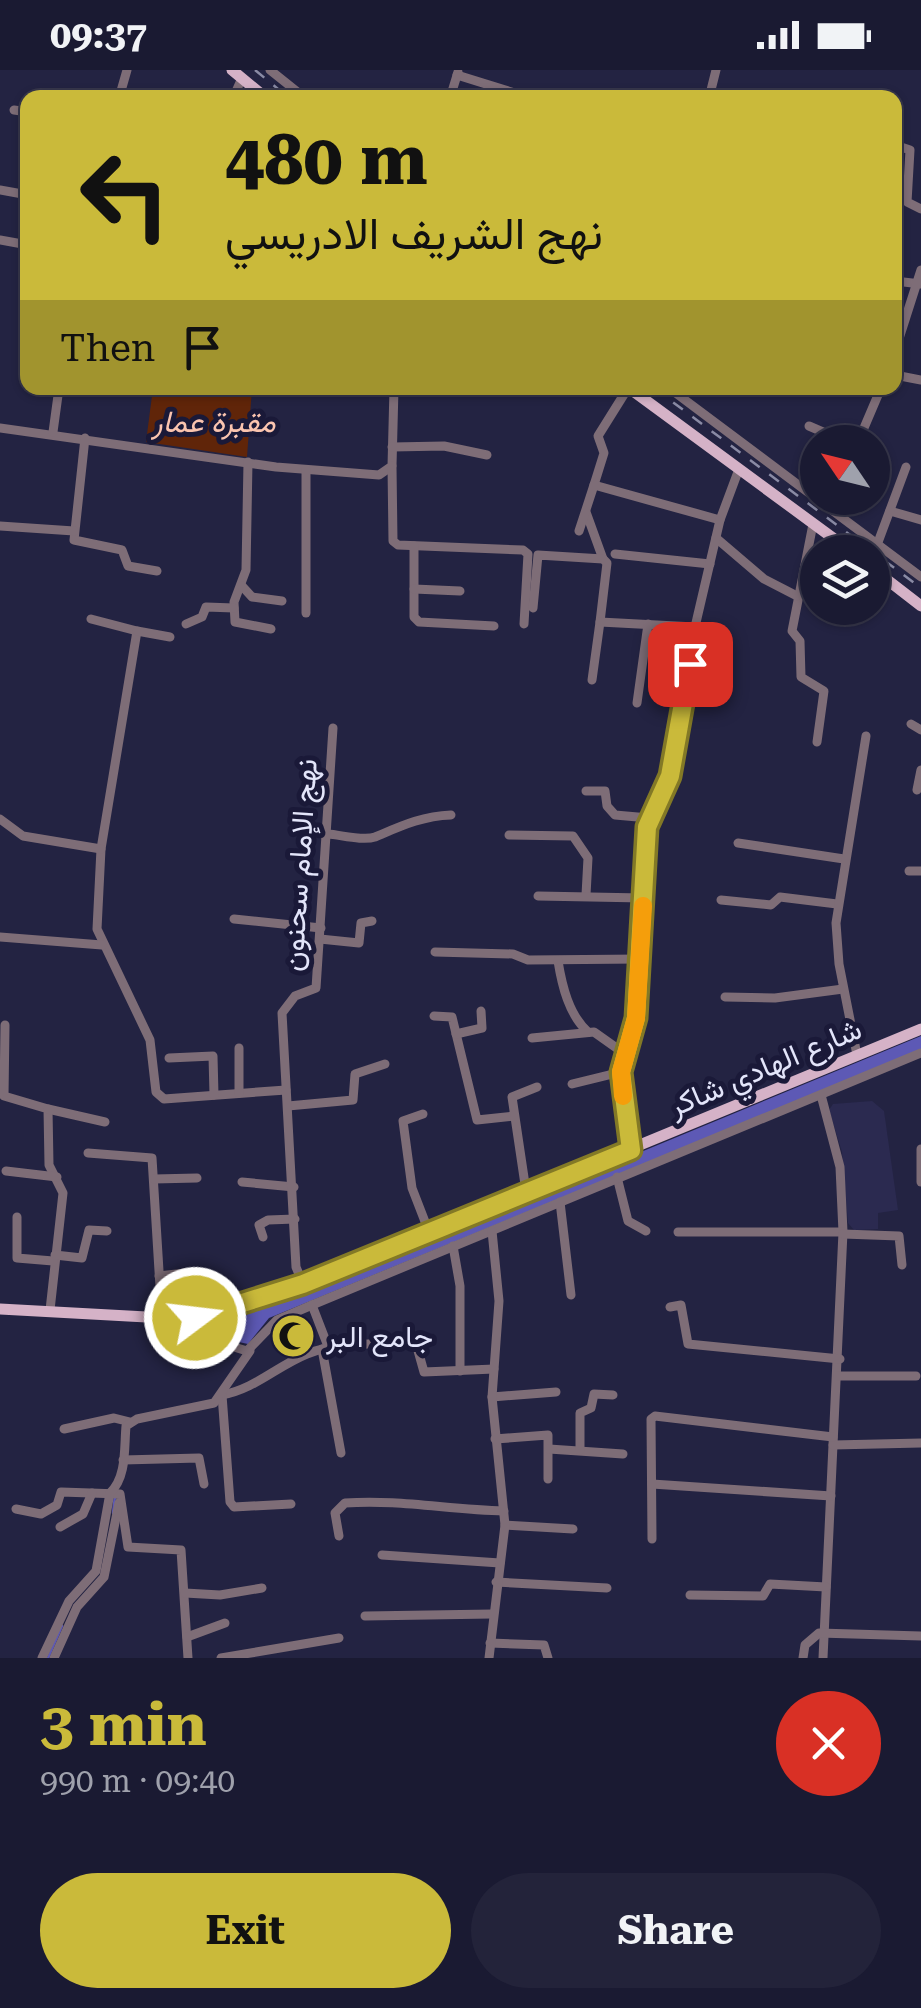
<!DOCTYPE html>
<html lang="en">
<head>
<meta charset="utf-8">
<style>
	body { margin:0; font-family:"Roboto Serif",Vazirmatn,serif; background:#23233a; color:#f1f3f6; height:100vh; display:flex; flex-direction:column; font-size:38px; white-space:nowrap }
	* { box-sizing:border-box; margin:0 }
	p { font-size:32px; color:#9fa1ac }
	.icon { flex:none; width:55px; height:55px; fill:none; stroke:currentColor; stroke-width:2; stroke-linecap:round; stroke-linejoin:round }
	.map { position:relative; height:1588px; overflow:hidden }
	.details { display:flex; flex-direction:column; background:#1a1a32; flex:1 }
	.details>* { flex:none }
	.top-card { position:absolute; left:20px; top:20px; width:882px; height:305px; border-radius:20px; box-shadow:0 2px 8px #0004,0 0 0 2px #38384d; background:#caba3a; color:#111; overflow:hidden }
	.needle { width:65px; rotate:305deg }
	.controls { position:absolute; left:800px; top:355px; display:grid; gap:20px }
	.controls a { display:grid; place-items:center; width:90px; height:90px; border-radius:50%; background:#1a1a32; box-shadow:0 2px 8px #0004,0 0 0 2px #38384d; font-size:50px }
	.pin { position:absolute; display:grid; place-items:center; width:85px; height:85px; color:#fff; margin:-42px; border-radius:20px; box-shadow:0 5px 15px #0006 }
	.me { position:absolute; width:110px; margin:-55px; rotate:75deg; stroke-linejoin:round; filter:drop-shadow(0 0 8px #0008) }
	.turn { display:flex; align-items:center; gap:35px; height:210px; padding:0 40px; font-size:45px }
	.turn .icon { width:130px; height:130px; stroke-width:2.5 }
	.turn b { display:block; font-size:70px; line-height:85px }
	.then { display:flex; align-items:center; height:95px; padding:0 40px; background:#0003; gap:20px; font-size:38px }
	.round { display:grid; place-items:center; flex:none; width:105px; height:105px; border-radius:52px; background:#23233a }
	.overview { display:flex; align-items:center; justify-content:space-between; height:170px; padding:0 40px }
	h1 { font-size:60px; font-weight:700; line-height:75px; color:#caba3a }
	.action { display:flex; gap:20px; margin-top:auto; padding:20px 40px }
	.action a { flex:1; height:115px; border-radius:60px; background:#caba3a; color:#111; font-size:40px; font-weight:700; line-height:115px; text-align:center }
	.action a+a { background:#23233a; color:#f1f3f6 }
	.status { display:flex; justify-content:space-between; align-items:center; height:70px; padding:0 50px; background:#1a1a32; direction:ltr }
	.status svg { height:28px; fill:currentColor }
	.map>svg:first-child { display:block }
	.built { fill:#2b2a50 }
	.green { fill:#602509 }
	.water { fill:#5d59b5 }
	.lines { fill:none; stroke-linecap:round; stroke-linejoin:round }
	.stream { stroke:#5d59b5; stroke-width:2.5 }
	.minor { stroke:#7e6d77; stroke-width:9 }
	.major { stroke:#d5b2c7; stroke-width:11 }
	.rail { stroke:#8a8ba5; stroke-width:2.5; stroke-dasharray:12 12; stroke-linecap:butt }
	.route-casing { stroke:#837926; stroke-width:25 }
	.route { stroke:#caba3a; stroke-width:18 }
	.slow { stroke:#f59e0b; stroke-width:18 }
	.labels { text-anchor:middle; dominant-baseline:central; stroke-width:10; stroke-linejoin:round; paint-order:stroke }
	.park-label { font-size:30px; font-style:italic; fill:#fac4af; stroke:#1a1938 }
	.street-label { font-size:30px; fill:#e3e5fa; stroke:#1a1938 }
	.poi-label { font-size:30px; fill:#e3e5fa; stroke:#1a1938; text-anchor:start }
</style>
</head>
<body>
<div class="status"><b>09:37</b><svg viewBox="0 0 49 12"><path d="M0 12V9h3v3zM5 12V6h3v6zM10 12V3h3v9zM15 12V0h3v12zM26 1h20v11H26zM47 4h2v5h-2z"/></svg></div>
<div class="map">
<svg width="921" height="1588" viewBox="0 0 921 1588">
	<rect width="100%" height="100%" fill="#232342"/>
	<!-- built -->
	<path class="built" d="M872 1031 884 1041 898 1140 878 1143V1159L854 1160 848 1153 842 1082 829 1040 833 1034Z"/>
	<!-- green -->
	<path class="green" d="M153 318H252L247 387 146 372Z"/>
	<!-- water -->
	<path class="water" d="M921 966V980L269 1248 248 1274 234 1271 242 1257 207 1263 205 1256 474 1151Z"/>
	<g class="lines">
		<!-- stream -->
		<g class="stream">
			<path d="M113 1443 115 1426"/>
			<path d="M48 1588 62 1556"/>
		</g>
		<!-- minor -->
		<g class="minor">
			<path d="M270 0 305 28"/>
			<path d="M457 5 531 28"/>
			<path d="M119 28 127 0"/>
			<path d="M233 28 242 8"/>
			<path d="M450 28 458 2"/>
			<path d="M709 28 716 0"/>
			<path d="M14 40 21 41 28 53"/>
			<path d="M895 75 910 80 907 132 921 139"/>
			<path d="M0 120 28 125"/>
			<path d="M0 170 28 175"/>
			<path d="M895 211 921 214"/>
			<path d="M895 281 921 200"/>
			<path d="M895 305 921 310"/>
			<path d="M669 318 921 507"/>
			<path d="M809 356 846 372"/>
			<path d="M0 358 276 397 379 405 392 396 394 318"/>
			<path d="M53 362 59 318"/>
			<path d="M85 368 74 470 122 480 128 496 157 501"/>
			<path d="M858 372 881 318"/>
			<path d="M392 377 444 376 487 385"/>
			<path d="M248 392 246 500 234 532 235 552 271 559"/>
			<path d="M392 396 393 471 398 475 523 480 528 484 524 554"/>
			<path d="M594 415 604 383 598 366 628 318"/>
			<path d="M890 441 921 450"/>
			<path d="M586 442 603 489"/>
			<path d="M813 454 792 561 800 571 801 607 824 621 817 672"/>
			<path d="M0 456 74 461"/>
			<path d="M579 461 594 415 720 450"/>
			<path d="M716 468 764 509 797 526"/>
			<path d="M877 475 906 397"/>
			<path d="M414 476V547L419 552 494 556"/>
			<path d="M615 484 710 494"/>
			<path d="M242 516 252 527 282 531"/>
			<path d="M414 519 460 521"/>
			<path d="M533 538 538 485 603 489 607 493 600 552"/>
			<path d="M306 543V400"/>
			<path d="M91 549 137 561 101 779 97 859 150 970 156 1022 164 1029 286 1020"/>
			<path d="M186 554 202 547 206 537 234 538"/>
			<path d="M137 561 170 567"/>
			<path d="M592 610 600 552 695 557"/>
			<path d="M637 633 648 554"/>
			<path d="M911 654 921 660"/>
			<path d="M917 720 921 700"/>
			<path d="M586 721H605L607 736 615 745 649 748"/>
			<path d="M0 749 23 766 101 779"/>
			<path d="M328 764C341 765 363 771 375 767 401 756 422 746 451 745"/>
			<path d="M509 765 573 766 588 788 586 825"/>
			<path d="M738 773 844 789"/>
			<path d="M909 801H921"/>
			<path d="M538 826 643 828"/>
			<path d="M721 830 771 835 780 827 837 834"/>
			<path d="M234 849 321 858"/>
			<path d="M0 867 102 875"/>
			<path d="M320 869 359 873 361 853 372 851"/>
			<path d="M435 882 513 884 528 890 640 889"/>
			<path d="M558 891C562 916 569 945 588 962"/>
			<path d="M725 927 775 928 843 919"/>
			<path d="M434 946 452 947 477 1050 514 1046"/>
			<path d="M5 955 4 1026 48 1039 49 1095 63 1123 50 1240"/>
			<path d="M456 964 482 958 481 941"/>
			<path d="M532 968 594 962 625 984"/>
			<path d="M857 985 839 894 836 853 866 666"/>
			<path d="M169 988 213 986 214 1025"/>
			<path d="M572 1014 621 1002"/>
			<path d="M239 1023V978"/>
			<path d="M821 1025 840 1097 843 1162 823 1588"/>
			<path d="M288 1036 353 1030 355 1004 385 994"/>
			<path d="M48 1039 105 1052"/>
			<path d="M423 1044 403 1051 412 1118 429 1162"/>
			<path d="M921 1079V1112"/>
			<path d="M631 1080 621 1002 636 948 647 757 669 706 695 557 720 450 739 399"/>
			<path d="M88 1083 152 1088 162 1249"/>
			<path d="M6 1101 57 1107"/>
			<path d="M617 1107 628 1151 646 1161"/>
			<path d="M154 1109 197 1108"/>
			<path d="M242 1112 294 1117"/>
			<path d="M526 1121 512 1027 537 1017"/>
			<path d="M560 1132 571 1225"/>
			<path d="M17 1147V1188L53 1191"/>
			<path d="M678 1162H843"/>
			<path d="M843 1164 899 1166 902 1195"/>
			<path d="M263 1167 259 1155 268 1150 295 1149"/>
			<path d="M453 1176 460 1216V1301"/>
			<path d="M55 1185 82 1188 89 1160 107 1161"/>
			<path d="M159 1206 185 1203"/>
			<path d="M303 1214 296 1197 282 943 295 926 316 918 333 658"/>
			<path d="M312 1235 329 1279"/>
			<path d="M670 1237 681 1235 688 1274 840 1289"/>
			<path d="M195 1248 208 1269 247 1281 277 1250 312 1235 921 983"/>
			<path d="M322 1279 341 1383"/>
			<path d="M838 1306H916"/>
			<path d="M222 1325C255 1319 277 1296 307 1284 338 1271 378 1275 410 1272L417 1277 424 1302 494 1299"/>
			<path d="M222 1325 230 1432 234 1437 291 1434"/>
			<path d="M492 1327 556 1322"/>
			<path d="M64 1359 114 1348 130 1352"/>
			<path d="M495 1369 548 1365V1409"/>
			<path d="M833 1375 921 1373"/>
			<path d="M549 1379 623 1384"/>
			<path d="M580 1380V1343L591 1338 594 1324 613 1325"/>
			<path d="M123 1390 199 1388 204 1414"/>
			<path d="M652 1414 831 1426"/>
			<path d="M16 1439 41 1444 57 1435 61 1422 120 1424 128 1477 181 1480 188 1588"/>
			<path d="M505 1455 573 1459"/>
			<path d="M60 1457 83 1444 92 1423"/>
			<path d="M339 1466 335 1443 345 1433C398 1429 450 1440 504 1441"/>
			<path d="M652 1469 651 1349 655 1346 833 1367"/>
			<path d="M382 1485 500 1493"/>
			<path d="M496 1512 607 1518"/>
			<path d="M185 1523 220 1525 262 1518"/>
			<path d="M690 1525 763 1526 770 1514 826 1517"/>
			<path d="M365 1546 492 1544"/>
			<path d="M187 1567 225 1553"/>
			<path d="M490 1573 544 1575 548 1588"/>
			<path d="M42 1588 69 1531 96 1501 110 1423C127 1407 124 1378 126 1356L137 1349 214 1333 250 1281"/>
			<path d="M54 1588 77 1537 104 1507 119 1433"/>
			<path d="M221 1588 339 1568"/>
			<path d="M489 1588 505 1455 492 1327 499 1231 492 1161"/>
			<path d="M803 1588 805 1575 819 1563 921 1566"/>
		</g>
		<!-- major -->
		<g class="major">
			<path d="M232 0 266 28"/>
			<path d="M629 318 852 482"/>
			<path d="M872 498 921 536"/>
			<path d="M0 1239 183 1249 236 1237 303 1214 921 959"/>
		</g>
		<!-- rail -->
		<g class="rail">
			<path d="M255 0 289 28"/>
			<path d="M654 318 921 518"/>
		</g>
	</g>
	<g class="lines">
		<defs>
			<path id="route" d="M195 1248 303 1214 631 1080 621 1002 636 948 647 757 670 706 690 594"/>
		</defs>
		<!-- route casing -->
		<use href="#route" class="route-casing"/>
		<!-- route -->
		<use href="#route" class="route"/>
		<!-- slow -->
		<path class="slow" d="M623 1026 621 1002 636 948 643 836"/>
	</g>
	<!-- icons -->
	<defs>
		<symbol id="mosque-disc" viewBox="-11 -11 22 22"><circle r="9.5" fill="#caba3a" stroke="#1a1938"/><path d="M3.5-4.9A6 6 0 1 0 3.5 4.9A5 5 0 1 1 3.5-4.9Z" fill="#111"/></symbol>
	</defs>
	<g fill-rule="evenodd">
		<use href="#mosque-disc" x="268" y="1241" width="50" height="50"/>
	</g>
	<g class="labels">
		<!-- park labels -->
		<g class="park-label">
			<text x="214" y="351">مقبرة عمار</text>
		</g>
		<!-- street labels -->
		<g class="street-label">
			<text transform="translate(299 795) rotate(-86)">نهج الإمام سحنون</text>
			<text transform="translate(765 997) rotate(-23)">شارع الهادي شاكر</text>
		</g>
		<!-- poi labels -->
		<g class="poi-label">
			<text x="326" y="1266">جامع البر</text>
		</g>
	</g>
</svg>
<div class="controls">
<a><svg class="needle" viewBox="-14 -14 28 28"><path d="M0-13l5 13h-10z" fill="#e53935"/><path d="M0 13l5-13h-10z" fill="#9fa1ac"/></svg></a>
<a><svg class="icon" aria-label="layers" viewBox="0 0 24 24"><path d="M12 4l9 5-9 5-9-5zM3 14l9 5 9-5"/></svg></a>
</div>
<div class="pin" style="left:690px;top:594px;background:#d93025"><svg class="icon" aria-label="arrive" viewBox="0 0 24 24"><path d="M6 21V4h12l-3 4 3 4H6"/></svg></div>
<svg class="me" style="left:195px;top:1248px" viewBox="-20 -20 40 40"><circle r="17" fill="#caba3a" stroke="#fff" stroke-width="3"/><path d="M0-11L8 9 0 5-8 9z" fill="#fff"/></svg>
<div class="top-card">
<div class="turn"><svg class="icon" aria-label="left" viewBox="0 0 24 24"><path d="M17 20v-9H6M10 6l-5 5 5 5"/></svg><div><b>480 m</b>نهج الشريف الادريسي</div></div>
<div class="then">Then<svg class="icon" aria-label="arrive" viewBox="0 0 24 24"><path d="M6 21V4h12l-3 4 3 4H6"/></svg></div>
</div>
</div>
<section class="details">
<div class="overview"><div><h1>3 min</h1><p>990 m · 09:40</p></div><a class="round" style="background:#d93025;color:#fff"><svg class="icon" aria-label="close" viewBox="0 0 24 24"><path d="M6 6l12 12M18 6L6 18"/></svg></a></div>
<div class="action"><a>Exit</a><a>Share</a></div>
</section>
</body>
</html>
